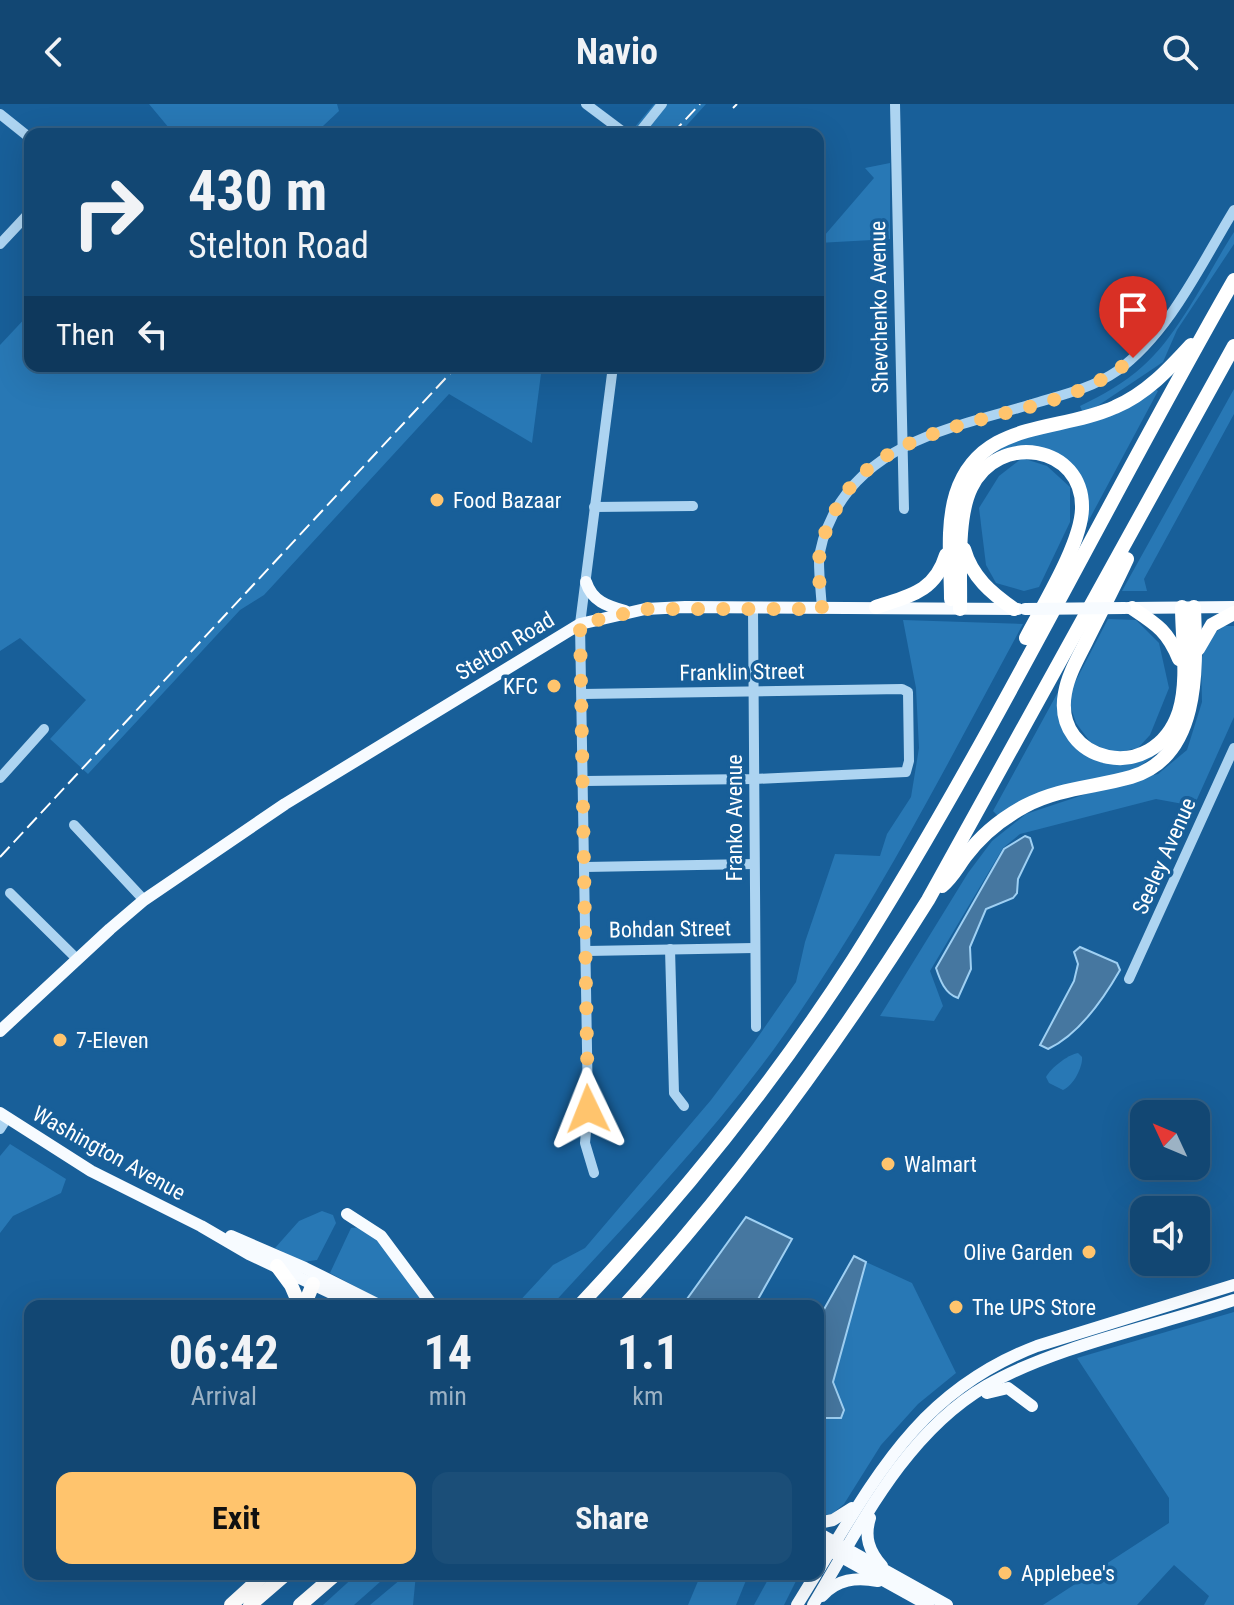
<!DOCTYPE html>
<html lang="en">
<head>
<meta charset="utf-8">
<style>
	body { margin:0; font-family:"Roboto Condensed",sans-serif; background:#1b4e78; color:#f1f3f6; height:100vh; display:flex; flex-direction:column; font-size:30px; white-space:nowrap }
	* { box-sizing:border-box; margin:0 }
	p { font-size:26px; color:#9cb2c4 }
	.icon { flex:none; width:44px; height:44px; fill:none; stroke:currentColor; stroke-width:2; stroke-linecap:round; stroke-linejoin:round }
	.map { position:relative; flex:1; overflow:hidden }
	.panel { position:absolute; left:24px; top:1196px; width:800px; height:280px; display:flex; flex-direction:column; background:#124773; border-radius:16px; box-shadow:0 8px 32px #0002,0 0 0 2px #315f85 }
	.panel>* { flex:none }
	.banner { position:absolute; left:24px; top:24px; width:800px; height:244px; border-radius:16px; box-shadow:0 8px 32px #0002,0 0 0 2px #315f85; background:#124773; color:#f1f3f6; overflow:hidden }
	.needle { width:52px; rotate:314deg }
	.buttons { position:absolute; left:1130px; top:996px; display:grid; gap:16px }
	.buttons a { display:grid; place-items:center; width:80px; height:80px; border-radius:16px; background:#124773; box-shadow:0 8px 32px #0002,0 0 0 2px #315f85; font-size:40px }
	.pin { position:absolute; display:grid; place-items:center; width:68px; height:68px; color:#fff; margin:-82px -34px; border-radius:50% 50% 50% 0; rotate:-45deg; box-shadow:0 0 8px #0007 }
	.pin .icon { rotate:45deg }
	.me { position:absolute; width:88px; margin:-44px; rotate:358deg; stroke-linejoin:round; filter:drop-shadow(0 0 6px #0008) }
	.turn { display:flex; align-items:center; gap:28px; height:168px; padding:0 32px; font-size:36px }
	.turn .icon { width:104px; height:104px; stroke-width:2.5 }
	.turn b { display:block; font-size:56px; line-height:68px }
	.then { display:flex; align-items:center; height:76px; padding:0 32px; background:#0003; gap:16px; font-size:30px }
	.eta { display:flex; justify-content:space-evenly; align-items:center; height:136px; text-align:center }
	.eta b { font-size:48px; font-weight:700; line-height:56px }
	.button { display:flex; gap:16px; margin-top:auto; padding:16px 32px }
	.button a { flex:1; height:92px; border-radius:16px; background:#ffc46d; color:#111; font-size:32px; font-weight:700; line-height:92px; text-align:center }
	.button a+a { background:#1b4e78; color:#f1f3f6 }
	header { display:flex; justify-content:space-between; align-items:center; height:104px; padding:0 32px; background:#124773; font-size:36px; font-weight:700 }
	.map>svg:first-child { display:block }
	.green { fill:#2878b5 }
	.water { fill:#4677a0; stroke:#9fd0f3; stroke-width:2 }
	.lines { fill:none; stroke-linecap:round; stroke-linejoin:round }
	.minor { stroke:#add4f1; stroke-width:10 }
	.major { stroke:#f7fbff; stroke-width:12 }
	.highway { stroke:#fff; stroke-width:14 }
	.rail { stroke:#fff; stroke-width:2; stroke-dasharray:14 6; stroke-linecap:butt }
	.major-bridge { stroke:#f7fbff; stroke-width:12 }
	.route { stroke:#ffc46d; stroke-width:14; stroke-dasharray:0 25.2 }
	.poi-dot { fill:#ffc46d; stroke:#185f99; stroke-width:3 }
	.labels { text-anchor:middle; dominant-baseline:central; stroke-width:7; stroke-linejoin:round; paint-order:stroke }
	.street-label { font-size:22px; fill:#fff; stroke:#185f99 }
	.poi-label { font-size:22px; fill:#fff; stroke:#185f99; text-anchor:start }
</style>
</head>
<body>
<header><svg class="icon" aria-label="back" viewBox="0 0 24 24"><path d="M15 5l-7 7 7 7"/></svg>Navio<svg class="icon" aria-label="search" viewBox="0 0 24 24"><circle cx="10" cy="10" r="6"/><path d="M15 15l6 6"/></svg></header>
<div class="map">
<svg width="1234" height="1501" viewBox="0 0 1234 1501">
	<rect width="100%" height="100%" fill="#185f99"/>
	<!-- green -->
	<g class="green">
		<path d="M149 0H337L339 7 323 22 292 24 289 30H174Z"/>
		<path d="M654 0H706L679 30H629Z"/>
		<path d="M890 59V135L818 139 874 74 865 64Z"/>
		<path d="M1234 128V140L1177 226 1163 258 1084 311 1080 302C1103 291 1124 279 1143 262 1178 232 1209 167 1234 128Z"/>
		<path d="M30 209V262H542L532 339 449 290 264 491 240 506 88 670 50 635 86 596 20 534 0 547V241Z"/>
		<path d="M1154 284 1158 287 1075 442 1080 429 1073 366 1011 344 991 348 1005 339Z"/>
		<path d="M1234 285V310L1144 475 1147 487H1122Z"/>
		<path d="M1022 354 1047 362 1070 383V418L1039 483 1024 487 996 479 986 461 979 404 999 372Z"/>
		<path d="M1108 515 1136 516 1159 539 1169 584 1150 631 1138 644 1114 649 1091 639 1076 619 1070 601 1071 586Z"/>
		<path d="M903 516 1023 520C945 664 870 812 774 945 707 1036 628 1118 551 1202H515L553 1161 585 1144 711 996 753 940 796 878 805 838 835 750 880 752 887 730 911 693 919 644 916 584Z"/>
		<path d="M1224 522H1234V613L1194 702 1156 695 1020 730 1003 744 930 867 943 902 934 917 880 912 968 769 992 737 1026 710 1098 686 1158 670 1187 646 1202 598 1201 556 1209 533Z"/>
		<path d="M1058 588 1060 614 1102 658H1136L1154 652 1130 669 998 712 993 707Z"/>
		<path d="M1078 949 1082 953C1083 963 1073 982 1063 986L1049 979 1046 973C1051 964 1067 951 1078 949Z"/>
		<path d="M10 1040 66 1075 61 1089 13 1112 0 1129V1052Z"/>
		<path d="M322 1107 333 1111 336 1119 317 1156 303 1158 275 1144 299 1117Z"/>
		<path d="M360 1123 378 1136 427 1202H392L330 1169 351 1124Z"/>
		<path d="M866 1158 912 1179 956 1269 918 1300 881 1341 844 1400 832 1410 818 1412V1314H841L833 1278Z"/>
		<path d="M1234 1208V1501H1204L1209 1492 1174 1461 1137 1501H1043L1169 1419V1394L1077 1254Z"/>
		<path d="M357 1470H389L354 1501H323Z"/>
		<path d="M407 1470H416L413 1501H370Z"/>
		<path d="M701 1470H740L747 1474 736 1501H688Z"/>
		<path d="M771 1470H796V1477L784 1501H754Z"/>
	</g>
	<!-- water -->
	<g class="water">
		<path d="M1025 732 1030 734 1033 744 1018 775 1017 789 1013 794 986 805 970 843 971 865 958 894C945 890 940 876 936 864L1004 745Z"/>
		<path d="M1080 843 1117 859 1120 866C1104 894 1078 931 1048 945L1040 941 1074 877 1078 860 1074 848Z"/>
		<path d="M746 1113 792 1135 757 1197 766 1202H682Z"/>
		<path d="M854 1152 866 1158 833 1278 844 1306 841 1314H818V1216Z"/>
	</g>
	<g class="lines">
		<!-- minor -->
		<g class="minor">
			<path d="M586 0 626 30"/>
			<path d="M895 0 904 405"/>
			<path d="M0 10 30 34"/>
			<path d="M638 30 662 0"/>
			<path d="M0 140 30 108"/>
			<path d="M594 403 693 402"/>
			<path d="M753 505 756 923"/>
			<path d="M822 505C821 490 819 473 819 457 820 441 826 425 833 411 872 334 965 321 1039 298 1066 290 1094 283 1117 267 1170 228 1201 160 1234 106"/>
			<path d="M582 590 902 585 908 588 909 657 906 668 754 675 584 677"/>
			<path d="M0 674 44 625"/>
			<path d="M74 721 144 796"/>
			<path d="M585 763 754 760"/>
			<path d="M10 789 77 855"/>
			<path d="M670 845 674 989 684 1002"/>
			<path d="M587 847 754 844"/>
			<path d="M1129 875 1234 644"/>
			<path d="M0 1025 7 1014"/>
			<path d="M594 1069 585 1039 588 1005 580 520 613 262"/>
		</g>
		<!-- major -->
		<g class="major">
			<path d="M586 478C592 497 607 502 625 507"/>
			<path d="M1128 504 1234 503"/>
			<path d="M0 927 110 825 144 796 285 700 580 520 645 505 685 503 1018 505"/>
			<path d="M0 1009 91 1067 201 1122 249 1150 359 1202"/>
			<path d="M347 1110 381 1132 433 1202"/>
			<path d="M231 1132 305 1164 381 1202"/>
			<path d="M987 1289 1008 1284 1032 1302"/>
			<path d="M870 1414C864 1433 869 1447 882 1462"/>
			<path d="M818 1419 833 1416 852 1404"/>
			<path d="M818 1429 947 1501"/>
			<path d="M818 1440 928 1501"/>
			<path d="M818 1467C879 1367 922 1286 1037 1242L1234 1181"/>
			<path d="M822 1492C837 1475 856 1473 878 1477"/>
			<path d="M797 1501 816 1470"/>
			<path d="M813 1501C860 1423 904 1330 986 1282 1055 1242 1157 1222 1234 1196"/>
		</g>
		<!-- highway -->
		<g class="highway">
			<path d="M964 445C972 473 991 489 1014 505"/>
			<path d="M1127 455C1114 483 1100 510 1086 538 1078 554 1068 571 1065 589 1052 659 1154 683 1179 608 1189 576 1182 536 1182 503"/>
			<path d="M951 495C951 461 946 423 956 390 980 315 1058 329 1115 303 1146 290 1169 265 1191 241"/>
			<path d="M876 503C909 492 935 488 946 451"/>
			<path d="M1132 504C1156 520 1168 527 1179 555"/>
			<path d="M960 505C961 471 956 415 971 384 998 327 1084 341 1082 405 1081 440 1043 501 1026 534"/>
			<path d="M1198 545 1212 521 1234 509"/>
			<path d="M942 782C952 774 957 764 965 753 981 731 1001 715 1025 702 1058 684 1096 683 1131 673 1202 652 1196 561 1194 503"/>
			<path d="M277 1162 291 1181 300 1202"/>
			<path d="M304 1202 313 1180"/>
			<path d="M579 1202C680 1095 773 980 853 856 992 637 1105 401 1234 176"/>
			<path d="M624 1202C740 1075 837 941 928 796L1234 242"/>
			<path d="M231 1501 265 1470"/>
			<path d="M250 1501 286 1470"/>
			<path d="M300 1501 336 1470"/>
		</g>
		<!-- rail -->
		<g class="rail">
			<path d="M733 4 737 0"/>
			<path d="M672 30 700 0"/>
			<path d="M0 753 457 262"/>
		</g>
		<!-- major-bridge -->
		<path class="major-bridge" d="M1025 505 1125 504"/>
	</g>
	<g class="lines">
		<!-- route -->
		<path class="route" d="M588 1005 580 520 645 505H822C821 490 818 473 819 457 820 438 828 421 836 405 882 316 1008 320 1087 283 1104 275 1119 266 1133 254"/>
	</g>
	<!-- markers -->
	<g class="poi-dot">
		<circle cx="437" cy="396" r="8"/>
		<circle cx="554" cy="582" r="8"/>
		<circle cx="60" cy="936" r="8"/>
		<circle cx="888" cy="1060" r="8"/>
		<circle cx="1089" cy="1148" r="8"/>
		<circle cx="956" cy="1203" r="8"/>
		<circle cx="1005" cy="1469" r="8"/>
	</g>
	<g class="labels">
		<!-- street labels -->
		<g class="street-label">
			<text transform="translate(879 203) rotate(-91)">Shevchenko Avenue</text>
			<text transform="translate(505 542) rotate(-31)">Stelton Road</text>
			<text transform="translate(742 568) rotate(-1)">Franklin Street</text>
			<text transform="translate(734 714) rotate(-90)">Franko Avenue</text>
			<text transform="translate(1164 752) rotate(-66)">Seeley Avenue</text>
			<text transform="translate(670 825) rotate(-1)">Bohdan Street</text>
			<text transform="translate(109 1049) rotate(29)">Washington Avenue</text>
		</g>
		<!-- poi labels -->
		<g class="poi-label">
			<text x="453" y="396">Food Bazaar</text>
			<text x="538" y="582" text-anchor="end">KFC</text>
			<text x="76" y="936">7-Eleven</text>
			<text x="904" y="1060">Walmart</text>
			<text x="1073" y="1148" text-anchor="end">Olive Garden</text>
			<text x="972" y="1203">The UPS Store</text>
			<text x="1021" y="1469">Applebee's</text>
		</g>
	</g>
</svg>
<div class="buttons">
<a><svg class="needle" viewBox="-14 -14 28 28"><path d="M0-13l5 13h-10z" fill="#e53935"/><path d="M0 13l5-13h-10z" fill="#9cb2c4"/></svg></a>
<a><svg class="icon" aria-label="sound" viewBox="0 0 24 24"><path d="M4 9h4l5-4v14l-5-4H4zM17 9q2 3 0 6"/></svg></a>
</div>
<div class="pin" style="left:1133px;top:254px;background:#d93025"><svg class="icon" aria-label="arrive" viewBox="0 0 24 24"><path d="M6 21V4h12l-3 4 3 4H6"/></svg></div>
<svg class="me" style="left:588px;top:1005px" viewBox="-20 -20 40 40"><path d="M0-17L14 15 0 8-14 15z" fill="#ffc46d" stroke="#fff" stroke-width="4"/></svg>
<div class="banner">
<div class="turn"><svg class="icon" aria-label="right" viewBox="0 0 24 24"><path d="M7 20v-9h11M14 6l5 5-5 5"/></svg><div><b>430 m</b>Stelton Road</div></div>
<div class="then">Then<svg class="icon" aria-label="left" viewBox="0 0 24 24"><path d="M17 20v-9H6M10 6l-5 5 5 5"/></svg></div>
</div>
<section class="panel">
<div class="eta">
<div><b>06:42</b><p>Arrival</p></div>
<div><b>14</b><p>min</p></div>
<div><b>1.1</b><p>km</p></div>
</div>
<div class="button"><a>Exit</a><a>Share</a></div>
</section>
</div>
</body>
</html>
